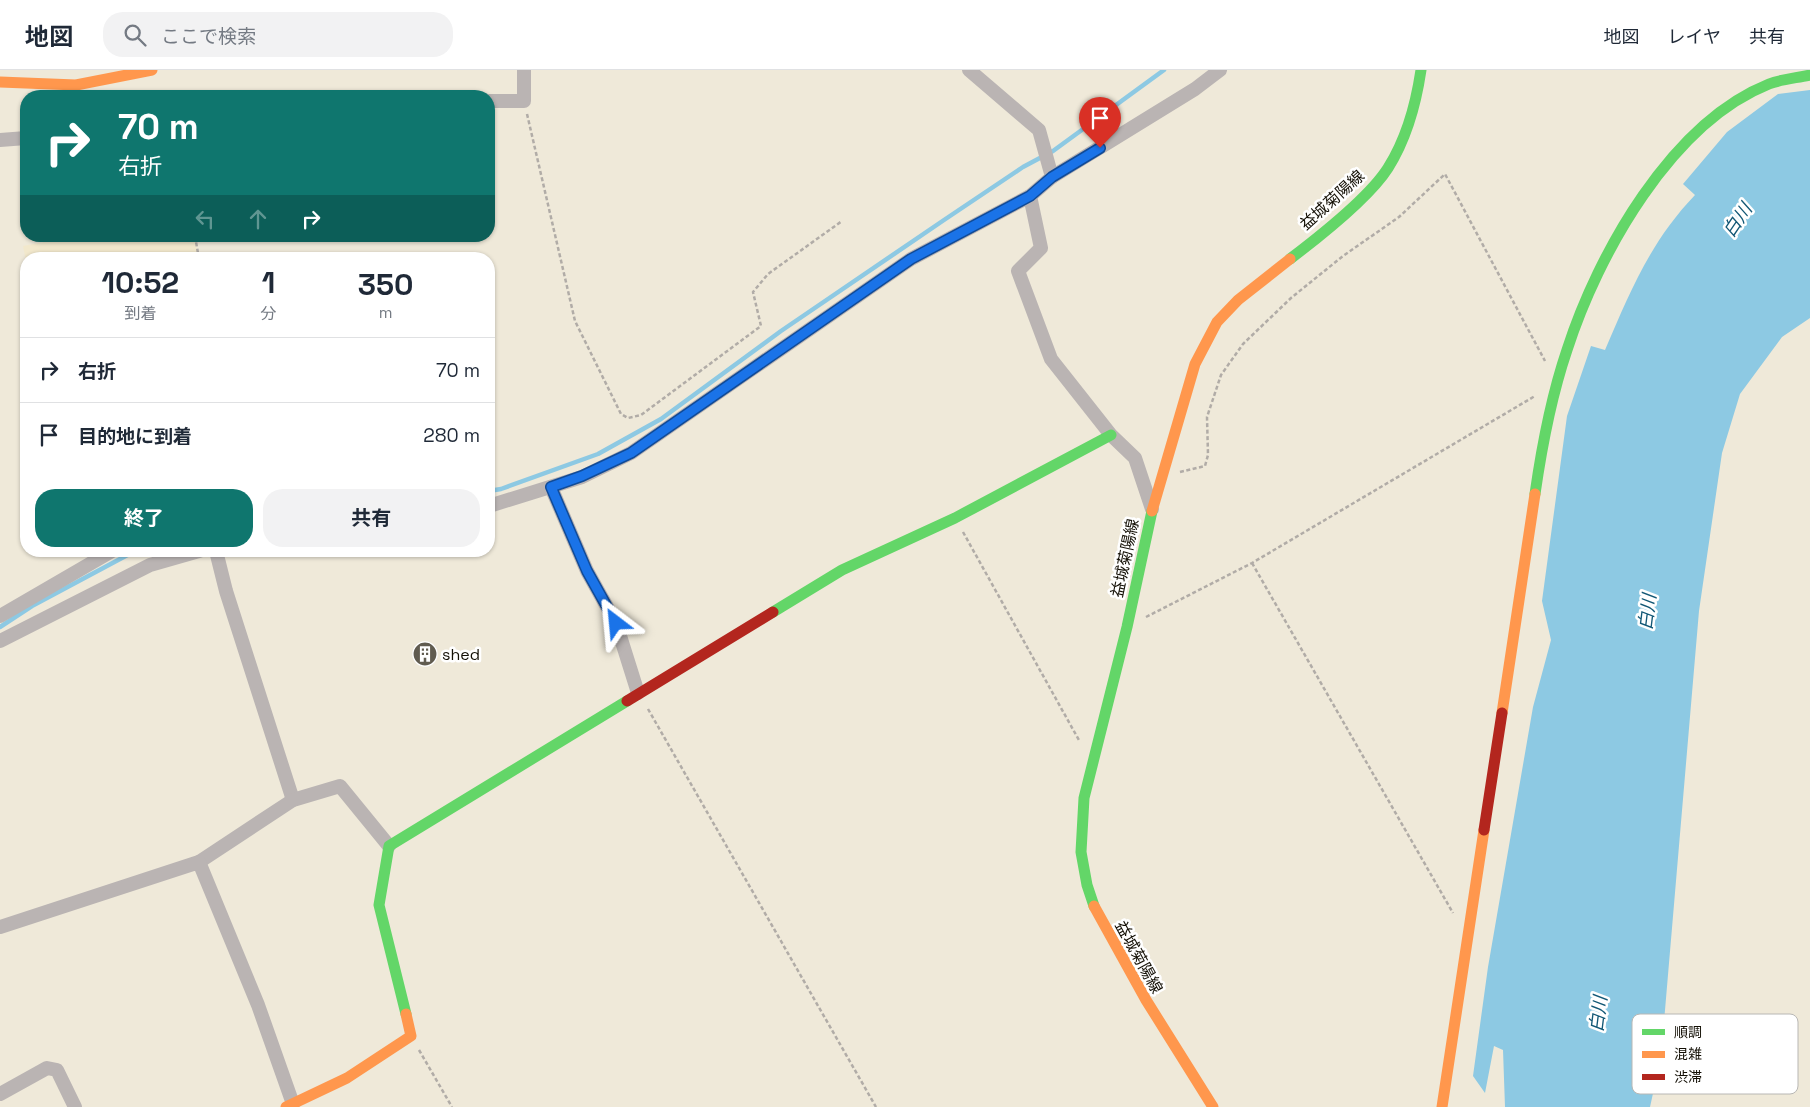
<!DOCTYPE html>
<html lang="ja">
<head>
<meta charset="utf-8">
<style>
	body { margin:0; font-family:"Space Grotesk","Noto Sans JP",sans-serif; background:#f2f2f3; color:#1f2937; height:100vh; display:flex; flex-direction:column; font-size:19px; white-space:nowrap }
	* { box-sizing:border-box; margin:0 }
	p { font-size:16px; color:#747a83 }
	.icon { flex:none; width:28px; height:28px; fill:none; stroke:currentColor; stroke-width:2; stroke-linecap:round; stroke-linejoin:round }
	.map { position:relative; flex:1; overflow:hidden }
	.details { position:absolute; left:20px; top:182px; width:475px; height:305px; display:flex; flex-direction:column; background:#fff; border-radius:20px; box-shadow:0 1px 4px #0004 }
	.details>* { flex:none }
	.guide { position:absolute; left:20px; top:20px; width:475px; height:152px; border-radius:20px; box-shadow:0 1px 4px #0004; background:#0f766e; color:#fff; overflow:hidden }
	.pin { position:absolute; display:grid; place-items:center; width:42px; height:42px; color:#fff; margin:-51px -21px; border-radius:50% 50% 50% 0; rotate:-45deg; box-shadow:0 0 5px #0007 }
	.pin .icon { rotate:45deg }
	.me { position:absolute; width:55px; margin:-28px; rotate:331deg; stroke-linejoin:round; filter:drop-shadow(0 0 4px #0008) }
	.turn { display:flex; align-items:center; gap:18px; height:105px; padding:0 15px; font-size:22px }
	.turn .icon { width:65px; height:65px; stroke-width:2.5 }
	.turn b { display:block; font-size:35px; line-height:42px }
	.lanes { display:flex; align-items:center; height:48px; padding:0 15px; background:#0003; justify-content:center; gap:25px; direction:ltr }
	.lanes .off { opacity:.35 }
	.eta { display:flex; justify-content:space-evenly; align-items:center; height:85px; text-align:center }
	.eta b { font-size:30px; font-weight:700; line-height:35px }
	.button { display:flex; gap:10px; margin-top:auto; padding:10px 15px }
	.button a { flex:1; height:58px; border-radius:20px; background:#0f766e; color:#fff; font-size:20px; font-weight:700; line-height:58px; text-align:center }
	.button a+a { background:#f2f2f3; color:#1f2937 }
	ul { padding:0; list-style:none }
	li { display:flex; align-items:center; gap:15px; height:65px; padding:0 15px; border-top:1px solid #e0e1e3 }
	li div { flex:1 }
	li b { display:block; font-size:19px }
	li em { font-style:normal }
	header { display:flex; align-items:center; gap:30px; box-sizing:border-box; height:70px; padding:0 25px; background:#fff; border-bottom:1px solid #e0e1e3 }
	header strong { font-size:24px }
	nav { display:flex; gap:28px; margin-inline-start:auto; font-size:18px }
	.search { width:350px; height:45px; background:#f2f2f3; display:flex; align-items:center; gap:12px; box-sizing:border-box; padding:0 18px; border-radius:20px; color:#747a83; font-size:19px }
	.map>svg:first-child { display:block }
	.built { fill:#f2e8cc }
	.water { fill:#8dc9e3 }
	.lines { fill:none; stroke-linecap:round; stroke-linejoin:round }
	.stream { stroke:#8dc9e3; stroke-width:4.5 }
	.path { stroke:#b1aca7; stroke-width:2.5; stroke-dasharray:4 2.5; stroke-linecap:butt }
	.street { stroke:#bab4b3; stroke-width:14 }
	.fast { stroke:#63d668; stroke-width:11 }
	.slow { stroke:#ff974d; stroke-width:11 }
	.jam { stroke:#b3261e; stroke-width:11 }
	.route-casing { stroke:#114b97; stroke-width:12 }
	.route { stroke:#1a73e8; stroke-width:9 }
	.labels { text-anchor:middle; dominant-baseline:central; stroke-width:5; stroke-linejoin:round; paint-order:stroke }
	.street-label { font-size:16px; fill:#130f05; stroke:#fff }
	.poi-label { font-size:16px; fill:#130f05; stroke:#fff; text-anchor:start }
	.water-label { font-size:18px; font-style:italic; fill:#135876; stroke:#fff }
	.key { fill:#fff; stroke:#b8b7b4; stroke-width:1 }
	.key-label { font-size:14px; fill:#130f05 }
</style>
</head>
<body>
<header>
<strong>地図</strong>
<div class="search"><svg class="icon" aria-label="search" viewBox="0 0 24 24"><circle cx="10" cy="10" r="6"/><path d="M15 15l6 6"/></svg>ここで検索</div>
<nav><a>地図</a><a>レイヤ</a><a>共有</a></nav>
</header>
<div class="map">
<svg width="1810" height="1037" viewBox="0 0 1810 1037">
	<rect width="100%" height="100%" fill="#efe9d9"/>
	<!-- built -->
	<path class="built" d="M76 166H194L199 189H26V191L23 176Z"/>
	<!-- water -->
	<path class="water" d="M1810 20V248L1782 267 1740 324 1722 383 1699 541 1661 987 1650 1037H1505L1503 980 1494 976 1485 1023 1473 1006 1488 897 1533 637 1551 570 1542 531 1567 346 1591 276 1605 280C1630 222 1650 172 1695 125L1683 114 1727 62 1778 24Z"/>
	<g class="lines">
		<!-- stream -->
		<g class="stream">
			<path d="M489 421 501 419 598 384 661 349 781 261 944 150 1023 97 1053 81 1164 0"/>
			<path d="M0 557 32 536 135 481"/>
		</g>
		<!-- path -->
		<g class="path">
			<path d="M527 44 575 251 621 344 628 348 641 345 761 256 753 222 768 204 842 151"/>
			<path d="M195 166 199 189"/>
			<path d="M1180 402 1205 396 1208 385 1207 347 1221 305 1243 274 1291 228 1343 186 1399 147 1445 104 1545 291"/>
			<path d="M963 462 1080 672"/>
			<path d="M1252 493 1453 843"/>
			<path d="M1146 547 1252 493 1535 326"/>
			<path d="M648 639 876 1037"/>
			<path d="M419 980 452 1037"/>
		</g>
		<!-- street -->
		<g class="street">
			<path d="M969 0 1039 60 1052 107"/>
			<path d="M489 31H524V0"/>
			<path d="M0 70 26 68"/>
			<path d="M1030 126 1041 178 1018 201 1051 289 1111 365 1135 388 1152 439"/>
			<path d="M551 417 587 501 616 553 638 623"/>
			<path d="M489 436 582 407 631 383 911 189 1030 126 1052 107 1195 19 1220 0"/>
			<path d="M216 481 226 521 293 730"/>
			<path d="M0 546 112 481"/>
			<path d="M0 571 150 495 199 481"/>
			<path d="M199 792 293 730 340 716 389 776"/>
			<path d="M0 857 199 792 258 935 293 1034"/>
			<path d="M0 1024 47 998 57 1000 75 1037"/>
		</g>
		<!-- fast -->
		<g class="fast">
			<path d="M1290 189C1319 167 1369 128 1388 98 1407 68 1416 34 1421 0"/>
			<path d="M1535 424C1542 375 1551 327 1567 280 1598 184 1671 53 1769 14 1782 9 1797 8 1810 5"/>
			<path d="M773 542 842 500 955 448 1111 365"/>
			<path d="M1094 836 1087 815 1081 782 1084 728 1127 557 1152 441"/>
			<path d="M406 944 379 835 389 776 627 631"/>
		</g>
		<!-- slow -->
		<g class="slow">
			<path d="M0 12 76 15 152 0"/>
			<path d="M1152 441 1195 294 1217 252 1238 230 1290 189"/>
			<path d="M1502 643 1535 424"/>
			<path d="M1094 836 1146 930 1213 1037"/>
			<path d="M286 1037 347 1008 411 966 406 944"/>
			<path d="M1442 1037 1484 760"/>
		</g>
		<!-- jam -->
		<g class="jam">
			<path d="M627 631 773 542"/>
			<path d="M1484 760 1502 643"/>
		</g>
	</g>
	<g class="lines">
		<defs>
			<path id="route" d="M616 553 587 501 551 417 582 406 631 383 911 189 1030 126 1052 107 1100 78"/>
		</defs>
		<!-- route casing -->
		<use href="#route" class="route-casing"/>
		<!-- route -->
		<use href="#route" class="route"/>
	</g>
	<!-- icons -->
	<defs>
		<symbol id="building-disc" viewBox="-11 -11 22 22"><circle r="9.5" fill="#605b4f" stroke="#fff"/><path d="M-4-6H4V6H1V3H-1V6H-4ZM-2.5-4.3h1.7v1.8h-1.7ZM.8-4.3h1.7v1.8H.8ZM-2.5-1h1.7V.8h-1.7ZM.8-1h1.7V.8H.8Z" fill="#fff"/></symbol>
	</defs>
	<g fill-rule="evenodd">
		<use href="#building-disc" x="411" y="570" width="28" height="28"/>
	</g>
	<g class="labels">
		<!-- street labels -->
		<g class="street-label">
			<text transform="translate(1332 130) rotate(-42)">益城菊陽線</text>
			<text transform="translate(1125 488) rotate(-78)">益城菊陽線</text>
			<text transform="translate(1139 887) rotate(61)">益城菊陽線</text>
		</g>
		<!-- poi labels -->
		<g class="poi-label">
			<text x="442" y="584">shed</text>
		</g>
		<!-- water labels -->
		<g class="water-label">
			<text transform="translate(1737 150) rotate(-56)">白川</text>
			<text transform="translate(1647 542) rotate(-83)">白川</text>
			<text transform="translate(1598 944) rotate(-83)">白川</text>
		</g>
	</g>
	<!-- legend -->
	<rect x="1632" y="944" width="166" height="80" rx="8" class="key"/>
	<rect x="1642" y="959" width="23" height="6" fill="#63d668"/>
	<rect x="1642" y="981" width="23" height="7" fill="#ff974d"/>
	<rect x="1642" y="1004" width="23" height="6" fill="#b3261e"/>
	<g class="key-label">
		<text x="1674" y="967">順調</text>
		<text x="1674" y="989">混雑</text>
		<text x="1674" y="1012">渋滞</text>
	</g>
</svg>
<div class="pin" style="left:1100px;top:78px;background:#d93025"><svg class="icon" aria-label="arrive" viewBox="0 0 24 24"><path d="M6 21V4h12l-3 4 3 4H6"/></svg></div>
<svg class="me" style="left:616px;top:553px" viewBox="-20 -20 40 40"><path d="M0-17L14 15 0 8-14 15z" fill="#1a73e8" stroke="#fff" stroke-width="4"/></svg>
<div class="guide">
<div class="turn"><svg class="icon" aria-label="right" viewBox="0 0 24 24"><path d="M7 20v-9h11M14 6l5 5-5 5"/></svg><div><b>70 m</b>右折</div></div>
<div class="lanes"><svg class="icon off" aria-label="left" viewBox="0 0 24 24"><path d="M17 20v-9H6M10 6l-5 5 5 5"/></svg><svg class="icon off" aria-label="ahead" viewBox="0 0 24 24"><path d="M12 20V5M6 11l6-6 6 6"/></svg><svg class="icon" aria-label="right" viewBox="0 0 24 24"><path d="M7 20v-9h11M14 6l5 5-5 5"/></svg></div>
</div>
<section class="details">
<div class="eta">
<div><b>10:52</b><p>到着</p></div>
<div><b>1</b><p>分</p></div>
<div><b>350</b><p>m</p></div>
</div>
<ul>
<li><svg class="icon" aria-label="right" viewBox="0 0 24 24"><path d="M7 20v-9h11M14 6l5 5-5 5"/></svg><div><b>右折</b></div><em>70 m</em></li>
<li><svg class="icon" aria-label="arrive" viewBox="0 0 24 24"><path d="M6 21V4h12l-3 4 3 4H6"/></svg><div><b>目的地に到着</b></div><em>280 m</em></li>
</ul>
<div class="button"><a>終了</a><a>共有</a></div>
</section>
</div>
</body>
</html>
